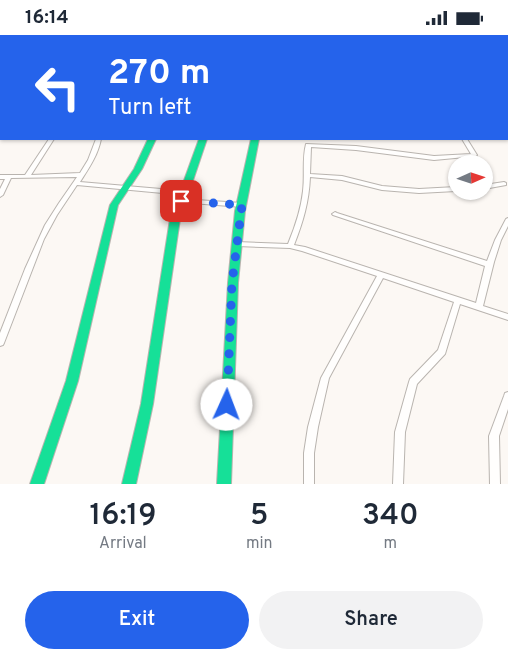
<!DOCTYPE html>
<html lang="en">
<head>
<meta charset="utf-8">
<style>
	body { margin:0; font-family:Overpass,sans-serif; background:#f2f2f3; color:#1f2937; height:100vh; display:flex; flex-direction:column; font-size:19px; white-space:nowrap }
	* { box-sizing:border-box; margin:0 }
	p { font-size:16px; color:#747a83 }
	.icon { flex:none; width:28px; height:28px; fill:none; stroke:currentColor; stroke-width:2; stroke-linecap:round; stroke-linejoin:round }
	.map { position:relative; height:449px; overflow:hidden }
	.sheet { display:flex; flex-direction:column; background:#fff; flex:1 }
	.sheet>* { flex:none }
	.guide { position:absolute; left:0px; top:0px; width:509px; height:105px; box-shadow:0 1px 4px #0004; background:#2563eb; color:#fff; overflow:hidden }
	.needle { width:32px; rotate:87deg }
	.tools { position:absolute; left:448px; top:120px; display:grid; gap:10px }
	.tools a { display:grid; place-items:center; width:45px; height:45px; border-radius:50%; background:#fff; box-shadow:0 1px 4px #0004; font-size:25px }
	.pin { position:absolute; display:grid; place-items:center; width:42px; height:42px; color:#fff; margin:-21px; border-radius:10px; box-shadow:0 2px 8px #0006 }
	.me { position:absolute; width:55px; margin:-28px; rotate:2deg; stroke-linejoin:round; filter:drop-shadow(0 0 4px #0008) }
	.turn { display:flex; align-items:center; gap:18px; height:105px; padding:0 25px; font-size:22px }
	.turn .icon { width:65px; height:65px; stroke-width:2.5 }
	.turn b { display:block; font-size:35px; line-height:42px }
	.eta { display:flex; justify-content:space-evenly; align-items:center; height:85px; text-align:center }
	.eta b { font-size:30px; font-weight:600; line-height:35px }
	.primary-button { display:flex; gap:10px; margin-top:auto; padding:10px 25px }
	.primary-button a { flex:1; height:58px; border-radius:30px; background:#2563eb; color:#fff; font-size:20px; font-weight:600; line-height:58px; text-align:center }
	.primary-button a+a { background:#f2f2f3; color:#1f2937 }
	.status { display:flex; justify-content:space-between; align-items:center; height:35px; padding:0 25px; background:#fff; direction:ltr }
	.status svg { height:14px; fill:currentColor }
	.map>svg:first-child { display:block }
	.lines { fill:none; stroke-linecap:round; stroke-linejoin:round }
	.street-casing { stroke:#b9b4af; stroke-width:2 }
	.fast-casing { stroke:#b9b4af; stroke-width:2 }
	.street { fill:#fffefd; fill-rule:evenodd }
	.fast { fill:#16e098; fill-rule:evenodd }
	.route { stroke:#2563eb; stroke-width:9; stroke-dasharray:0 16.2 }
</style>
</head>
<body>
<div class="status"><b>16:14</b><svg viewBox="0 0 49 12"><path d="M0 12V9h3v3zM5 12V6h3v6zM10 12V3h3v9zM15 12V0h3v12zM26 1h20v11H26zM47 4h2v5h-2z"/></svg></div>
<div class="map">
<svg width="508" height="449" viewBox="0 0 508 449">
	<rect width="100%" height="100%" fill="#fcf8f4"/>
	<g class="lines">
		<defs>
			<g id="street">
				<path d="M56 0H60L59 1H55Z"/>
				<path d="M92 0H96L95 1H91Z"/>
				<path d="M128 0H132L131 1H127Z"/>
				<rect x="162" y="0" width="4" height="1"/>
				<rect x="215" y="0" width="4" height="1"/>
				<rect x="253" y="0" width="4" height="1"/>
				<rect x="290" y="0" width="4" height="1"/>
				<path d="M333 0H337L338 1H334Z"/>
				<path d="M401 0H407L405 1H400Z"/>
				<path d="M460 0H464L463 1H459Z"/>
				<path d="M496 0H500L501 1H497Z"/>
				<rect x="0" y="4" width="1" height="2"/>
				<rect x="0" y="38" width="1" height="2"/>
				<rect x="0" y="60" width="1" height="2"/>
				<path d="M0 87H1V91L0 92Z"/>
				<path d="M49 104H54L31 140 80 138 88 125 96 104H101C98 120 89 133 80 147L184 156 187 158 184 160 77 150 57 180 44 204 4 308 3 310 0 311V298L25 234 45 190 59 168 77 142 11 143 3 160 0 162V154L5 144H0V140H25Z"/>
				<path d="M462 104H467L477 120 476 121 434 125 356 115 311 112 310 139 342 141 382 151 419 154 456 152V156L419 158 382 155 342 145 310 142C309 167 303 187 294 210L305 212 476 268 485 231 333 180 332 179 335 177 337 178 487 226 495 205 506 184 508 183V191L501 205 494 227 483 271 508 279V285L460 269 445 319 417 349 405 397 403 449H393L395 397 409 347 410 344 438 315 454 267 383 243 329 343 318 392 314 418V449H304V418L308 392 321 343 377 241 302 216 290 213 237 211 234 209 237 207 288 209C295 192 301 174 303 156 305 140 302 124 306 109L356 111 434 121 471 119Z"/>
				<path d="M504 147 506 148V150L484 154V150Z"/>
				<path d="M181 164 242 168 245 170 242 172 179 167 178 166Z"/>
				<path d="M508 357V374L499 401 500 449H490L489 401 504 361 505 358Z"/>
			</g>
			<g id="fast">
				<path d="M148 104H156L142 134 118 170 78 346 44 449H30L66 346 110 170 134 134Z"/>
				<path d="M199 104H207L180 184 153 369 136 449H122L141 369 170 184Z"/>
				<path d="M251 104H259L245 176 238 248 231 449H217L228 248 235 176Z"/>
			</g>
		</defs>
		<!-- street casing -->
		<use href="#street" class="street-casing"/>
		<!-- fast casing -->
		<use href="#fast" class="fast-casing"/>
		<!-- street -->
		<use href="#street" class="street"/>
		<!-- fast -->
		<use href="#fast" class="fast"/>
	</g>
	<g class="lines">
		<!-- route -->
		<path class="route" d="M181 166 242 170 232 248 227 370"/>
	</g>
</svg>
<div class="tools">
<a><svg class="needle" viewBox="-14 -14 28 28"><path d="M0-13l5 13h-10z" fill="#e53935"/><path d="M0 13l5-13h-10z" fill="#747a83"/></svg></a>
</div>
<div class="pin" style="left:181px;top:166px;background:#d93025"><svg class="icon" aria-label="arrive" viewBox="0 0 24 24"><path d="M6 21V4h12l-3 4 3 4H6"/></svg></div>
<svg class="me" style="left:227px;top:370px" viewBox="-20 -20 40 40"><circle r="19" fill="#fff"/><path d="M0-13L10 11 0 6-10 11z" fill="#2563eb"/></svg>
<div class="guide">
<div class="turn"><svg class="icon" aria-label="left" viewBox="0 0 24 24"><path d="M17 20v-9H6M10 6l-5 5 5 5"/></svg><div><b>270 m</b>Turn left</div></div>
</div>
</div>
<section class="sheet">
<div class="eta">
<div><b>16:19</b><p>Arrival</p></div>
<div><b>5</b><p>min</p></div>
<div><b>340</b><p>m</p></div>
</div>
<div class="primary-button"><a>Exit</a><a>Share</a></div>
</section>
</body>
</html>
